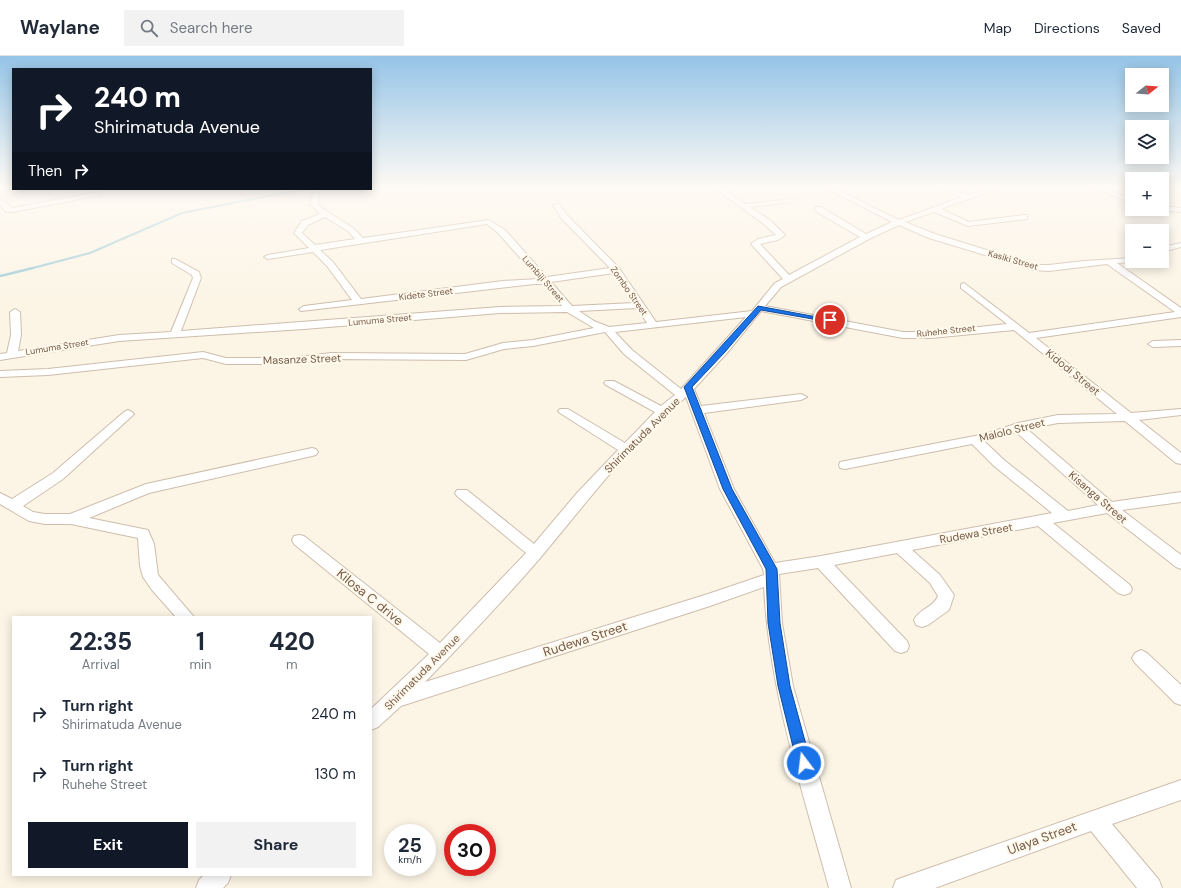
<!DOCTYPE html>
<html lang="en">
<head>
<meta charset="utf-8">
<style>
	body { margin:0; font-family:"DM Sans",sans-serif; background:#f2f2f3; color:#1f2937; height:100vh; display:flex; flex-direction:column; font-size:15px; white-space:nowrap }
	* { box-sizing:border-box; margin:0 }
	p { font-size:13px; color:#747a83 }
	.icon { flex:none; width:22px; height:22px; fill:none; stroke:currentColor; stroke-width:2; stroke-linecap:round; stroke-linejoin:round }
	.map { position:relative; flex:1; overflow:hidden }
	.details { position:absolute; left:12px; top:560px; width:360px; height:260px; display:flex; flex-direction:column; background:#fff; border-radius:0px; box-shadow:0 2px 10px #0003 }
	.details>* { flex:none }
	.guide { position:absolute; left:12px; top:12px; width:360px; height:122px; border-radius:0px; box-shadow:0 2px 10px #0003; background:#111827; color:#fff; overflow:hidden }
	.needle { width:26px; rotate:73deg }
	.buttons { position:absolute; left:1125px; top:12px; display:grid; gap:8px }
	.buttons a { display:grid; place-items:center; width:44px; height:44px; border-radius:0px; background:#fff; box-shadow:0 2px 10px #0003; font-size:20px }
	.speed { position:absolute; left:384px; top:768px; display:flex; gap:8px; font-size:20px; font-weight:700; text-align:center }
	.speed>* { display:grid; place-content:center; width:52px; height:52px; border-radius:50%; background:#fff; box-shadow:0 2px 10px #0003; line-height:1 }
	.speed small { font-size:10px; font-weight:400 }
	.speed .limit { border:6px solid #d22; background:#fff; color:#111 }
	.pin { position:absolute; display:grid; place-items:center; width:34px; height:34px; color:#fff; margin:-17px; border:2px solid #fff; border-radius:50%; box-shadow:0 1px 4px #0007 }
	.me { position:absolute; width:44px; margin:-22px; rotate:345deg; stroke-linejoin:round; filter:drop-shadow(0 0 3px #0008) }
	.turn { display:flex; align-items:center; gap:14px; height:84px; padding:0 16px; font-size:18px }
	.turn .icon { width:52px; height:52px; stroke-width:2.5 }
	.turn b { display:block; font-size:28px; line-height:34px }
	.then { display:flex; align-items:center; height:38px; padding:0 16px; background:#0003; gap:8px; font-size:15px }
	.eta { display:flex; justify-content:space-evenly; align-items:center; height:68px; text-align:center }
	.eta b { font-size:24px; font-weight:700; line-height:28px }
	.button { display:flex; gap:8px; margin-top:auto; padding:8px 16px }
	.button a { flex:1; height:46px; border-radius:0px; background:#111827; color:#fff; font-size:16px; font-weight:700; line-height:46px; text-align:center }
	.button a+a { background:#f2f2f3; color:#1f2937 }
	ul { padding:0; list-style:none }
	li { display:flex; align-items:center; gap:12px; height:60px; padding:0 16px }
	li div { flex:1 }
	li b { display:block; font-size:15px }
	li em { font-style:normal }
	header { display:flex; align-items:center; gap:24px; box-sizing:border-box; height:56px; padding:0 20px; background:#fff; border-bottom:1px solid #e0e1e3 }
	header strong { font-size:19px }
	nav { display:flex; gap:22px; margin-inline-start:auto; font-size:14px }
	.search { width:280px; height:36px; background:#f2f2f3; display:flex; align-items:center; gap:10px; box-sizing:border-box; padding:0 14px; border-radius:0px; color:#747a83; font-size:15px }
	.map>svg:first-child { display:block }
	.lines { fill:none; stroke-linecap:round; stroke-linejoin:round }
	.stream-far1 { stroke:#a0ccd8; stroke-width:2 }
	.stream { stroke:#a0ccd8; stroke-width:2.5 }
	.minor-casing { stroke:#cebdac; stroke-width:2 }
	.minor { fill:#fff; fill-rule:evenodd }
	.route { fill:#1a73e8; stroke:#114b97 }
	.labels { text-anchor:middle; dominant-baseline:central; stroke-width:4; stroke-linejoin:round; paint-order:stroke }
	.far-street-label { font-size:9px; fill:#765c4a; stroke:#fff9ec }
	.street-label { font-size:11px; fill:#765c4a; stroke:#fff9ec }
	.near-street-label { font-size:13px; fill:#765c4a; stroke:#fff9ec }
</style>
</head>
<body>
<header>
<strong>Waylane</strong>
<div class="search"><svg class="icon" aria-label="search" viewBox="0 0 24 24"><circle cx="10" cy="10" r="6"/><path d="M15 15l6 6"/></svg>Search here</div>
<nav><a>Map</a><a>Directions</a><a>Saved</a></nav>
</header>
<div class="map">
<svg width="1181" height="832" viewBox="0 0 1181 832">
	<rect width="100%" height="100%" fill="#fcf5e6"/>
	<g class="lines">
		<!-- stream-far1 -->
		<g class="stream-far1">
			<path d="M371 131H424"/>
			<path d="M29 213 90 197 182 157 305 133"/>
		</g>
		<!-- stream -->
		<path class="stream" d="M0 220 33 212"/>
		<defs>
			<g id="minor">
				<path d="M0 131H13V132L0 135Z"/>
				<path d="M713 131H720L745 148 792 143 793 144 790 146 750 151 771 165 785 179 778 184 760 188 789 219 860 181 815 155V151H821L866 178 892 166 824 131H831L899 164 962 141 937 131C948 131 957 138 968 138 977 139 988 131 999 131L998 132 941 153 969 166 1024 159H1027V163L968 170 934 156 905 166 935 178 1035 209H1049L1084 205 1132 202V205L1135 206 1117 207 1181 252V261L1036 282 1131 357 1181 353V359L1139 364 1181 397V408L1176 407 1125 365 1058 367 1027 373 1112 446 1181 436V446L1122 454 1181 499V513L1176 511 1107 457 1053 467 1130 529 1132 533 1130 537 1124 539 1118 537 1038 470 912 494 940 519 954 539 949 554 928 569 922 571 916 569 914 564C919 553 934 551 938 540L930 527 897 497 834 509 907 585 909 590 907 595 901 597 895 595 818 512 779 518 782 567 793 630 851 832H829C802 733 769 634 764 531L710 550 401 650 378 671 371 674V653L429 598 294 488 292 484 294 480 299 479 304 480 440 587 526 497 457 440 455 437 457 434H467L534 488 577 437 618 394 560 357 558 355 560 353H568L625 387 655 356 606 329 604 327 606 325H614L661 350 675 339 624 298 605 276 533 290 504 293 466 304 331 303 290 308H226L203 302 48 319 0 321V315L48 313 203 296 226 302H290L331 297 465 298 503 287 533 284 594 272 567 256 500 257 304 273 119 285 0 304V298L7 297 11 279 10 256 15 253 20 256 21 279 18 295 119 279 171 276 193 222 192 219 172 207V203H175L199 216 201 222 181 275 500 251 562 250 544 228H534L301 255 299 253 304 250 352 244 327 210 313 196 268 203 264 201 268 199 309 192 294 177 302 165 320 158 310 148 314 133H320L318 148 322 152 353 172 363 182 489 164 505 174 547 221 610 212 561 162 553 149 559 148 567 159 619 212 656 266 752 255 775 227 783 223 751 188 758 183 776 179 765 169ZM325 161 348 175 355 183 315 189 302 177 308 169ZM487 168 499 178 539 223 503 225 361 243 333 206 320 194ZM899 169 929 182 1034 214 1049 215 1107 208 1175 256 1029 277 964 227 961 228V232L1007 268 931 276H903L765 250 781 231 869 183ZM614 217 634 247 572 250 551 226ZM637 252 647 267 609 271 594 265 579 255ZM761 255 903 282H931L1014 274 1117 358 1058 359 1018 367 985 378 840 406 839 409 840 412 845 413 972 388 994 410 1052 457 821 500 775 507 734 433 704 357 801 344 807 341 801 338 701 350 694 333 727 297ZM746 261 681 333 632 294 615 276ZM686 341 720 433 763 513 764 519 708 538 425 626C465 585 504 544 541 501 587 446 631 387 686 341ZM1016 376 1098 449 1068 455 1004 404 984 385Z"/>
				<path d="M1091 131H1099L1132 143V147Z"/>
				<path d="M98 136 100 137V139L13 156H6L0 149V143L13 152Z"/>
				<path d="M1162 150 1181 152V156L1159 154 1162 153Z"/>
				<path d="M1181 187V191L1162 196V191Z"/>
				<path d="M1181 284V290L1153 291 1148 288 1153 285Z"/>
				<path d="M128 354 132 356 134 358 132 360 63 423 23 450 33 456 45 458H70L146 428 312 392 316 393 318 396 316 399 312 400 149 437 89 462 148 474 154 488 158 519 194 561H176L152 534 143 521 140 510 138 482 71 468H45L29 465 0 448V437L12 443 53 417 124 356Z"/>
				<path d="M1141 594 1147 597 1181 629V649L1175 647 1135 607 1132 602 1135 597Z"/>
				<path d="M1181 724V744L1112 768 1159 824 1162 832H1137L1091 775 935 832H893L896 824 904 821Z"/>
				<path d="M204 819H231L228 827 223 832H196L199 824Z"/>
			</g>
		</defs>
		<!-- minor casing -->
		<use href="#minor" class="minor-casing"/>
		<!-- minor -->
		<use href="#minor" class="minor"/>
	</g>
	<!-- sky -->
	<linearGradient id="sky" x2="0" y2="1"><stop stop-color="#95c4e7"/><stop offset="0.53" stop-color="#fefaf4"/><stop offset="1" stop-color="#fefaf4" stop-opacity="0"/></linearGradient>
	<rect width="1181" height="247" fill="url(#sky)"/>
	<!-- route -->
	<path class="route" d="M758 250 833 264 830 266 761 254 725 296 692 331 732 433 777 513 780 567 790 630 811 707 809 712 804 714 799 712 797 707 778 630 768 567 766 513 723 433 684 331Z"/>
	<g class="labels">
		<!-- far-street labels -->
		<g class="far-street-label">
			<text transform="translate(1013 204) rotate(16)">Kasiki Street</text>
			<text transform="translate(543 223) rotate(49)">Lumbiji Street</text>
			<text transform="translate(629 235) rotate(55)">Zombo Street</text>
			<text transform="translate(426 238) rotate(-7)">Kidete Street</text>
			<text transform="translate(380 264) rotate(-5)">Lumuma Street</text>
			<text transform="translate(946 275) rotate(-6)">Ruhehe Street</text>
			<text transform="translate(57 291) rotate(-9)">Lumuma Street</text>
		</g>
		<!-- street labels -->
		<g class="street-label">
			<text transform="translate(302 303) rotate(-2)">Masanze Street</text>
			<text transform="translate(1073 316) rotate(39)">Kidodi Street</text>
			<text transform="translate(1012 374) rotate(-14)">Malolo Street</text>
			<text transform="translate(642 379) rotate(-45)">Shirimatuda Avenue</text>
			<text transform="translate(1098 441) rotate(41)">Kisanga Street</text>
			<text transform="translate(976 477) rotate(-10)">Rudewa Street</text>
			<text transform="translate(422 616) rotate(-45)">Shirimatuda Avenue</text>
		</g>
		<!-- near-street labels -->
		<g class="near-street-label">
			<text transform="translate(370 541) rotate(39)">Kilosa C drive</text>
			<text transform="translate(585 583) rotate(-18)">Rudewa Street</text>
			<text transform="translate(1042 782) rotate(-20)">Ulaya Street</text>
		</g>
	</g>
</svg>
<div class="buttons">
<a><svg class="needle" viewBox="-14 -14 28 28"><path d="M0-13l5 13h-10z" fill="#e53935"/><path d="M0 13l5-13h-10z" fill="#747a83"/></svg></a>
<a><svg class="icon" aria-label="layers" viewBox="0 0 24 24"><path d="M12 4l9 5-9 5-9-5zM3 14l9 5 9-5"/></svg></a>
<a>+</a>
<a>−</a>
</div>
<div class="speed"><div>25<small>km/h</small></div><div class="limit">30</div></div>
<div class="pin" style="left:830px;top:264px;background:#d93025"><svg class="icon" aria-label="arrive" viewBox="0 0 24 24"><path d="M6 21V4h12l-3 4 3 4H6"/></svg></div>
<svg class="me" style="left:804px;top:707px" viewBox="-20 -20 40 40"><circle r="17" fill="#1a73e8" stroke="#fff" stroke-width="3"/><path d="M0-11L8 9 0 5-8 9z" fill="#fff"/></svg>
<div class="guide">
<div class="turn"><svg class="icon" aria-label="right" viewBox="0 0 24 24"><path d="M7 20v-9h11M14 6l5 5-5 5"/></svg><div><b>240 m</b>Shirimatuda Avenue</div></div>
<div class="then">Then<svg class="icon" aria-label="right" viewBox="0 0 24 24"><path d="M7 20v-9h11M14 6l5 5-5 5"/></svg></div>
</div>
<section class="details">
<div class="eta">
<div><b>22:35</b><p>Arrival</p></div>
<div><b>1</b><p>min</p></div>
<div><b>420</b><p>m</p></div>
</div>
<ul>
<li><svg class="icon" aria-label="right" viewBox="0 0 24 24"><path d="M7 20v-9h11M14 6l5 5-5 5"/></svg><div><b>Turn right</b><p>Shirimatuda Avenue</p></div><em>240 m</em></li>
<li><svg class="icon" aria-label="right" viewBox="0 0 24 24"><path d="M7 20v-9h11M14 6l5 5-5 5"/></svg><div><b>Turn right</b><p>Ruhehe Street</p></div><em>130 m</em></li>
</ul>
<div class="button"><a>Exit</a><a>Share</a></div>
</section>
</div>
</body>
</html>
